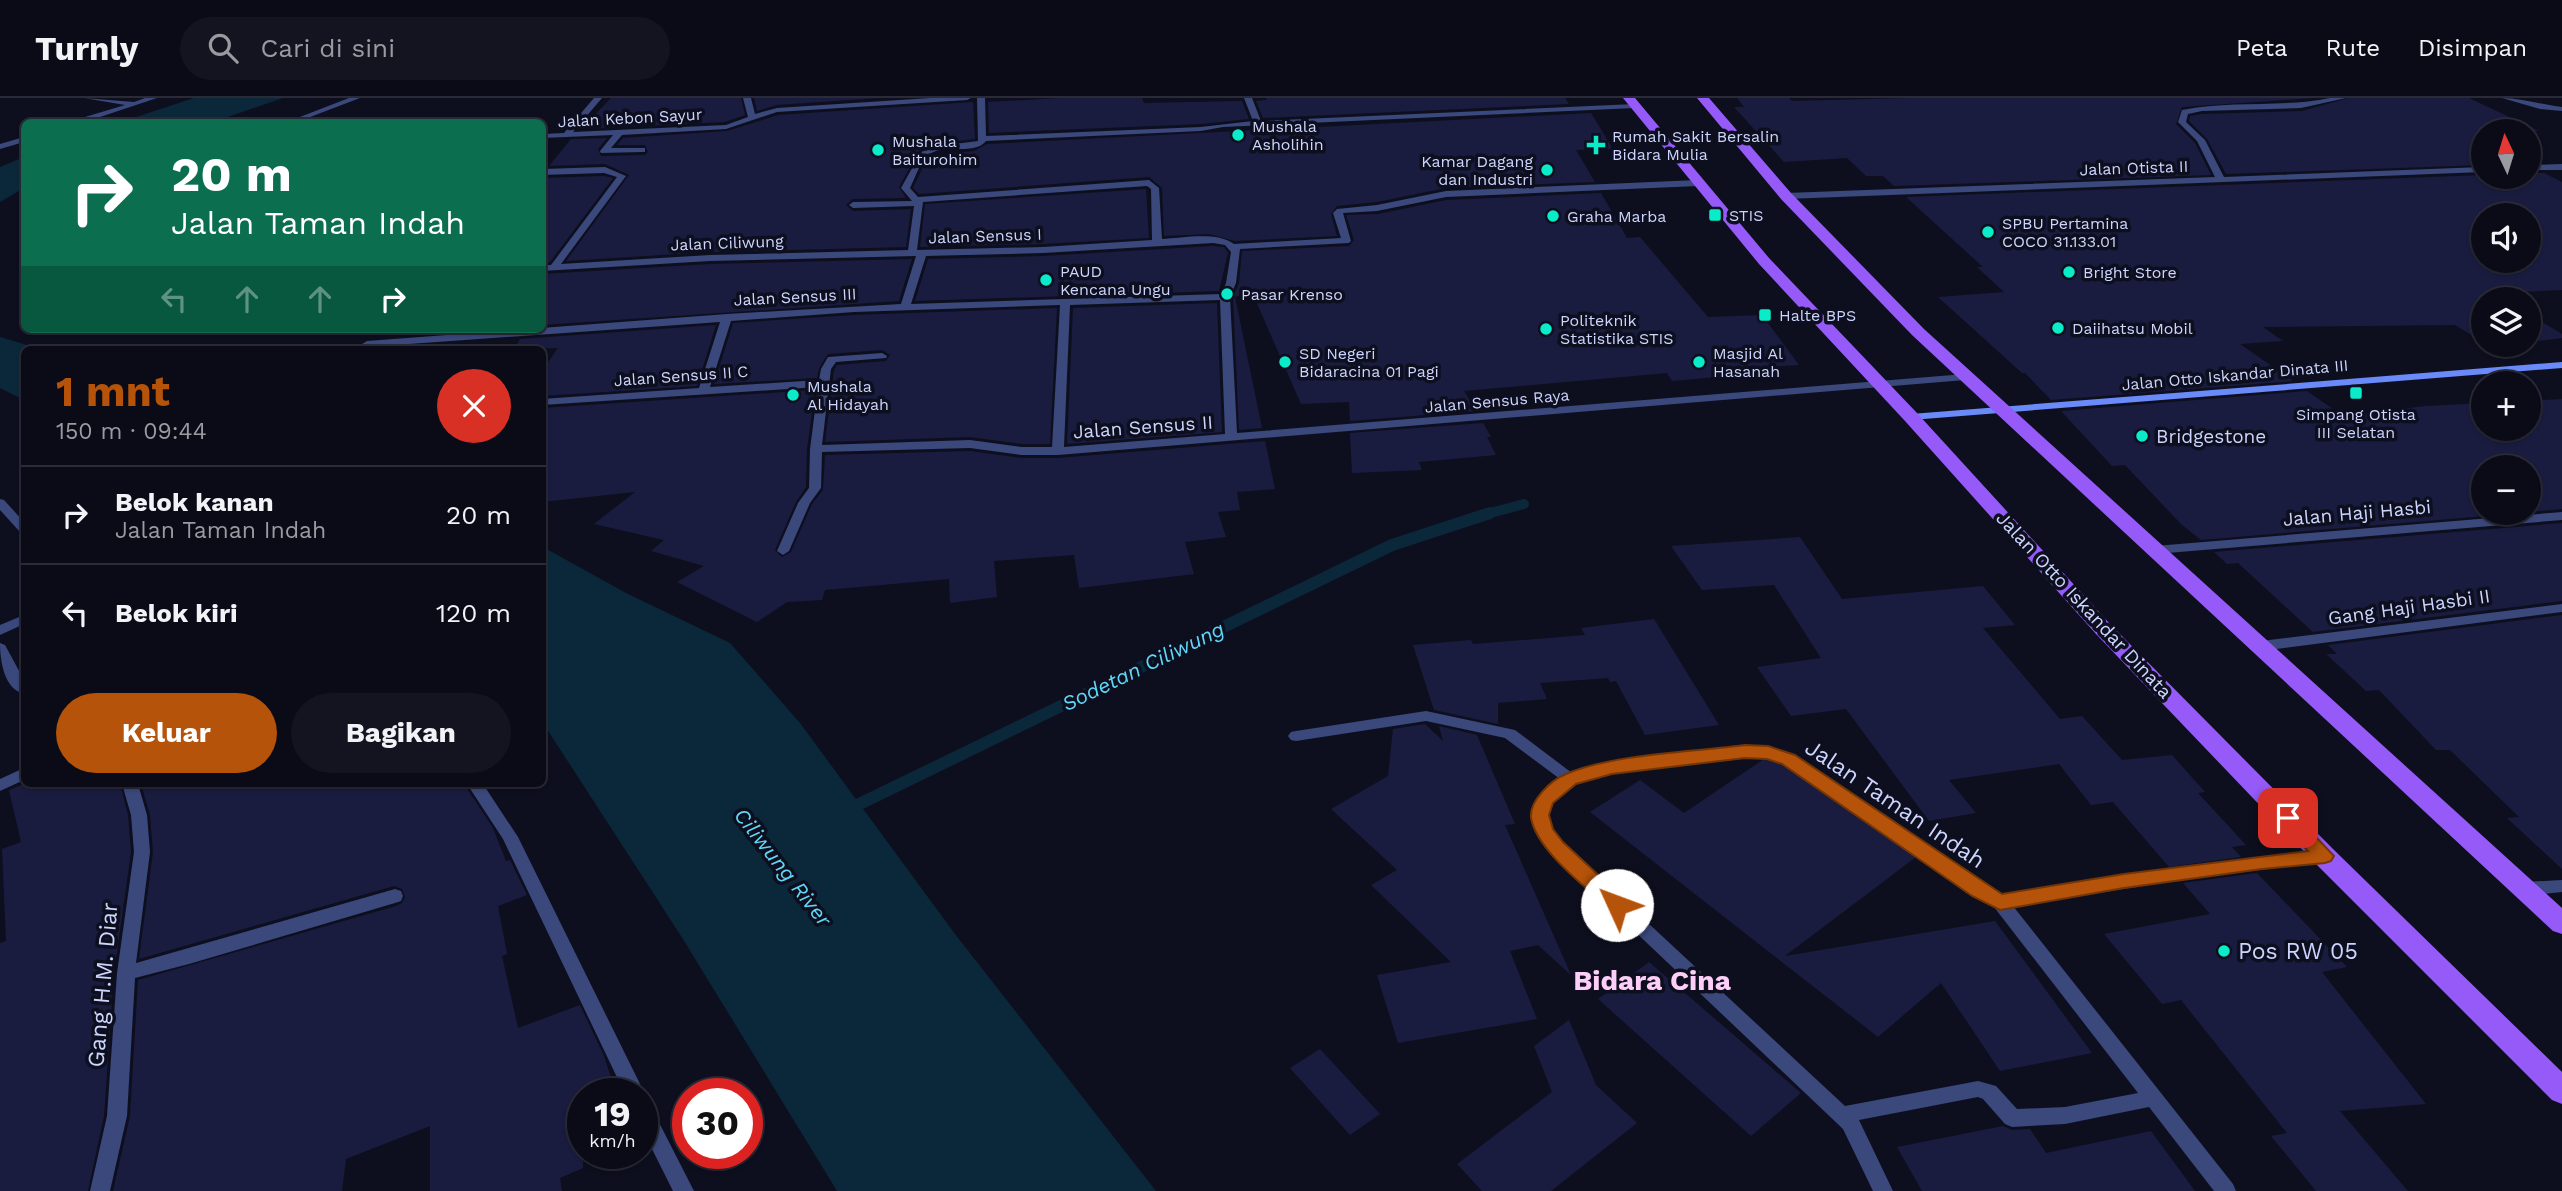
<!DOCTYPE html>
<html lang="id">
<head>
<meta charset="utf-8">
<style>
	body { margin:0; font-family:"Work Sans",sans-serif; background:#131420; color:#f1f3f6; height:100vh; display:flex; flex-direction:column; font-size:26px; white-space:nowrap }
	* { box-sizing:border-box; margin:0 }
	p { font-size:23px; color:#999ba1 }
	.icon { flex:none; width:38px; height:38px; fill:none; stroke:currentColor; stroke-width:2; stroke-linecap:round; stroke-linejoin:round }
	.map { position:relative; flex:1; overflow:hidden }
	.side { position:absolute; left:21px; top:248px; width:525px; height:441px; display:flex; flex-direction:column; background:#0a0b17; border-radius:10px; box-shadow:0 2px 5px #0004,0 0 0 2px #2a2b36 }
	.side>* { flex:none }
	.banner { position:absolute; left:21px; top:21px; width:525px; height:214px; border-radius:10px; box-shadow:0 2px 5px #0004,0 0 0 2px #2a2b36; background:#0b6e4f; color:#fff; overflow:hidden }
	.needle { width:46px; rotate:356deg }
	.tools { position:absolute; left:2471px; top:21px; display:grid; gap:14px }
	.tools a { display:grid; place-items:center; width:70px; height:70px; border-radius:50%; background:#0a0b17; box-shadow:0 2px 5px #0004,0 0 0 2px #2a2b36; font-size:35px }
	.speed { position:absolute; left:567px; top:980px; display:flex; gap:14px; font-size:35px; font-weight:700; text-align:center }
	.speed>* { display:grid; place-content:center; width:91px; height:91px; border-radius:50%; background:#0a0b17; box-shadow:0 2px 5px #0004,0 0 0 2px #2a2b36; line-height:1 }
	.speed small { font-size:18px; font-weight:400 }
	.speed .limit { border:10px solid #d22; background:#fff; color:#111 }
	.pin { position:absolute; display:grid; place-items:center; width:60px; height:60px; color:#fff; margin:-30px; border-radius:14px; box-shadow:0 4px 10px #0006 }
	.me { position:absolute; width:77px; margin:-38px; rotate:313deg; stroke-linejoin:round; filter:drop-shadow(0 0 5px #0008) }
	.turn { display:flex; align-items:center; gap:24px; height:147px; padding:0 35px; font-size:32px }
	.turn .icon { width:91px; height:91px; stroke-width:2.5 }
	.turn b { display:block; font-size:49px; line-height:60px }
	.lanes { display:flex; align-items:center; height:66px; padding:0 35px; background:#0003; justify-content:center; gap:35px; direction:ltr }
	.lanes .off { opacity:.35 }
	.round { display:grid; place-items:center; flex:none; width:74px; height:74px; border-radius:37px; background:#131420 }
	.headline { display:flex; align-items:center; justify-content:space-between; height:119px; padding:0 35px }
	h1 { font-size:42px; font-weight:700; line-height:52px; color:#b45309 }
	.primary-button { display:flex; gap:14px; margin-top:auto; padding:14px 35px }
	.primary-button a { flex:1; height:80px; border-radius:42px; background:#b45309; color:#fff; font-size:28px; font-weight:700; line-height:80px; text-align:center }
	.primary-button a+a { background:#131420; color:#f1f3f6 }
	ul { padding:0; list-style:none }
	li { display:flex; align-items:center; gap:21px; height:98px; padding:0 35px; border-top:2px solid #2a2b36 }
	li div { flex:1 }
	li b { display:block; font-size:26px }
	li em { font-style:normal }
	header { display:flex; align-items:center; gap:42px; box-sizing:border-box; height:98px; padding:0 35px; background:#0a0b17; border-bottom:2px solid #2a2b36 }
	header strong { font-size:33px }
	nav { display:flex; gap:38px; margin-inline-start:auto; font-size:24px }
	.search { width:490px; height:63px; background:#131420; display:flex; align-items:center; gap:18px; box-sizing:border-box; padding:0 24px; border-radius:38px; color:#999ba1; font-size:26px }
	.map>svg:first-child { display:block }
	.water { fill:#0b283a }
	.lines { fill:none; stroke-linecap:round; stroke-linejoin:round }
	.stream-far1 { stroke:#0b283a; stroke-width:10 }
	.stream { stroke:#0b283a; stroke-width:12 }
	.building { fill:#1a1c3f; fill-rule:evenodd }
	.street { fill:#3a487c; fill-rule:evenodd }
	.secondary { fill:#698af8; fill-rule:evenodd }
	.primary { fill:#955af8; fill-rule:evenodd }
	.route { fill:#b45309; stroke:#753606; stroke-width:2 }
	.poi-dot { fill:#0aecc9; stroke:#0d0f1f; stroke-width:2.5 }
	.labels { text-anchor:middle; dominant-baseline:central; stroke-width:7; stroke-linejoin:round; paint-order:stroke }
	.far-street-label { font-size:16px; fill:#cdd4fd; stroke:#0d0f1f }
	.far-poi-label { font-size:16px; fill:#cdd4fd; stroke:#0d0f1f; text-anchor:start }
	.street-label { font-size:19px; fill:#cdd4fd; stroke:#0d0f1f }
	.poi-label { font-size:19px; fill:#cdd4fd; stroke:#0d0f1f; text-anchor:start }
	.water-label { font-size:21px; font-style:italic; fill:#60d8f8; stroke:#0d0f1f }
	.near-street-label { font-size:23px; fill:#cdd4fd; stroke:#0d0f1f }
	.near-poi-label { font-size:23px; fill:#cdd4fd; stroke:#0d0f1f; text-anchor:start }
	.near-quarter-label { font-size:28px; font-weight:bold; fill:#fdcff8; stroke:#0d0f1f }
</style>
</head>
<body>
<header>
<strong>Turnly</strong>
<div class="search"><svg class="icon" aria-label="search" viewBox="0 0 24 24"><circle cx="10" cy="10" r="6"/><path d="M15 15l6 6"/></svg>Cari di sini</div>
<nav><a>Peta</a><a>Rute</a><a>Disimpan</a></nav>
</header>
<div class="map">
<svg width="2562" height="1093" viewBox="0 0 2562 1093">
	<rect width="100%" height="100%" fill="#0d0f1f"/>
	<!-- water -->
	<g class="water">
		<path d="M194 0H283L213 24H121Z"/>
		<path d="M24 59V90L0 104V69Z"/>
		<path d="M0 239 44 252H24V302L0 290Z"/>
		<path d="M543 449 626 495 730 545 800 625 955 836 1156 1093H837L683 841 543 625Z"/>
	</g>
	<g class="lines">
		<!-- stream-far1 -->
		<path class="stream-far1" d="M1483 417 1524 406"/>
		<!-- stream -->
		<path class="stream" d="M845 713 1392 447 1490 415"/>
	</g>
	<!-- building -->
	<g class="building">
		<path d="M611 0H741L745 17 725 24 581 31Z"/>
		<path d="M754 0H879L777 7 757 13Z"/>
		<path d="M1060 0H1142L1144 5 1242 3 1249 21 1201 26 989 35 988 4Z"/>
		<path d="M1266 0H1565L1569 6 1263 20 1256 3 1267 2Z"/>
		<path d="M1737 0H1789L1792 3 1908 0H2314L2182 9 2176 26 2195 45 2211 77 1894 88 1883 78H1866L1847 60 1784 64 1734 9H1744Z"/>
		<path d="M2349 0H2469L2539 33H2483V67L2226 76 2207 41 2189 23 2190 18 2202 16 2302 13Z"/>
		<path d="M973 4 975 41 939 45 919 53 899 89 906 100 853 101 846 107 853 113 911 111 906 149 710 154 566 163 629 77 605 66 549 68 571 41 607 40 598 51 601 58 645 57 648 54 645 47H617L623 40 727 33 778 17Z"/>
		<path d="M1591 15 1613 51 1576 52 1595 84 1446 90 1377 104 1337 108 1331 116 1337 138 1235 143 1209 136 1164 138 1162 90 1149 79 919 96 913 90 924 67 934 57 974 53 987 46Z"/>
		<path d="M2529 75H2544L2562 84V192L2495 195 2505 201H2483V244L2455 227 2263 229 2283 243 2240 246 2293 283 2051 302 2025 275H2022L1938 199 2004 194 1977 169H1983L1906 99 2483 77V79H2529ZM2483 117H2529V163H2483Z"/>
		<path d="M604 78 613 80 550 164H542V80Z"/>
		<path d="M1146 91 1149 140 1043 146 920 149 925 106Z"/>
		<path d="M1601 95 1627 140 1640 139 1708 219 1762 217 1799 267 1745 270 1750 276 1672 283 1667 275 1464 293 1476 313 1350 323 1349 304 1301 306 1252 194 1235 199 1262 330 1239 332 1233 199 1239 185 1242 153 1349 148 1354 142 1346 117 1378 116 1446 102Z"/>
		<path d="M1213 148 1224 149 1228 155 1219 193 915 203 928 161 1043 158Z"/>
		<path d="M912 161 899 203 542 227V176L710 166Z"/>
		<path d="M1217 205 1222 334 1067 346 1073 210Z"/>
		<path d="M1057 210 1050 346H1022L970 339 825 344 834 272 837 267 886 263 890 257 882 252 828 256 819 270 817 280 714 286 733 225 854 217Z"/>
		<path d="M2529 216 2562 236V240L2529 244Z"/>
		<path d="M716 227 697 288 542 298V273L558 250 514 251 520 241Z"/>
		<path d="M815 292 807 351 806 389 796 404 775 452 782 459 791 454 812 406 823 392 825 357 970 353 1022 360H1058L1265 343 1275 391 1237 394 1240 412 1218 414 1226 439 1185 444 1194 476 1079 490 1074 457 994 463 997 499 950 505 949 481 825 492 822 502 787 504 757 524 677 484 704 468 651 453 664 442 594 426 635 394 542 404V310Z"/>
		<path d="M2307 293 2343 318 2425 308 2483 305V331H2529V303L2562 301V411L2529 414V369H2483V415H2521L2201 442 2181 426 2125 367 2112 368 2061 313Z"/>
		<path d="M1483 325 1491 339H1487L1496 357 1419 364 1422 372 1352 375 1350 335Z"/>
		<path d="M2562 425V503L2313 534 2238 465 2227 466 2214 454Z"/>
		<path d="M1800 439 1842 501 1983 488 2015 527 1983 530 2060 621 2082 618 2122 662 2172 657 2205 694 2198 695 2246 747 2232 749 2241 759 2169 769 2113 704 2091 707 2059 666 1949 682 1976 715 1929 723 1846 611 1791 618 1757 569 1821 560 1774 487 1702 492 1671 448Z"/>
		<path d="M2562 517V771L2507 720 2519 719 2450 652H2436L2379 592 2366 593 2326 556H2337L2328 547Z"/>
		<path d="M1654 521 1719 627 1645 637 1616 583 1610 584 1608 580 1540 585 1547 601 1498 605V626L1434 612 1413 547 1471 542 1473 546 1585 537 1581 530Z"/>
		<path d="M1425 626 1443 643 1439 628 1477 637 1515 726 1505 727 1571 877 1538 847 1510 853 1537 921 1398 945 1377 877 1451 864 1371 787 1397 772 1331 711 1388 678 1393 631Z"/>
		<path d="M1764 661 1783 667 1916 759 1785 858 1995 823 2092 955 2000 973 1941 885 1878 939 1590 714 1640 682 1684 715Z"/>
		<path d="M24 686H120L128 717 131 754 114 875 104 1018 88 1093H0V845L6 843 2 751 21 744 9 692Z"/>
		<path d="M141 686H464L493 730 506 763 510 762 527 797 498 808 507 856 502 858 518 930 580 907 604 958 611 980 583 992V1070L560 1080 562 1093H430V1028L346 1061 342 1093H113L130 1018 138 882 396 808 402 805 405 799 402 791 394 788 139 861 153 754 150 717Z"/>
		<path d="M2257 775 2347 869 2322 874 2426 1006 2340 1013 2408 1093H2316L2271 1038 2287 1035 2181 902 2162 906 2104 836 2210 816 2183 785Z"/>
		<path d="M1649 864 1801 995 1751 1038 1598 901Z"/>
		<path d="M1569 922 1596 987 1637 1025 1551 1093H1482L1457 1066 1552 994 1534 948Z"/>
		<path d="M1320 951 1380 1016 1350 1037 1290 970Z"/>
		<path d="M2003 1028 2012 1032 2030 1031 2046 1055 2151 1033 2195 1093H1922L1897 1049Z"/>
	</g>
	<g class="lines">
		<!-- street -->
		<g class="street">
			<path d="M84 0 134 4 145 0H157L85 24H74L75 22 125 7Z"/>
			<path d="M349 0H360L297 24H287Z"/>
			<path d="M594 0H602L573 34 726 27 748 19 743 0H751L755 16 777 10 930 0H971L967 2 777 14 726 31 622 37 611 50H645V54H642L601 55 600 53 613 37 542 40V36L564 35Z"/>
			<path d="M977 0H985L986 38 1201 29 1253 23 1244 0H1252L1261 23 1635 6 1639 8 1635 10 1223 29 1201 33 986 43C973 59 941 43 926 59 919 67 915 80 910 90L918 99 1149 82 1159 90 1162 141C1182 140 1217 133 1234 146L1341 140 1333 115 1337 111 1377 107 1446 93 1698 82 1702 85 1698 88 1446 99 1377 113 1343 115 1351 143 1349 145 1240 151 1236 185 1230 199 1237 335 1965 276 1970 279 1965 282 1058 357H1022L970 350 822 354 821 390 810 405 789 453 783 457 777 453 798 405 809 390 810 351 818 289 542 307V301L699 290 720 224 367 249 362 246 367 243 727 216 901 206 916 158 710 163 542 173V167H551L617 79 604 75 542 77V71L605 69 626 78 561 166 710 157 908 152 914 108 853 110 849 107 853 104 912 103 901 90 921 54 939 48 978 43ZM1147 88 1151 91 1152 142 1043 149 917 152 923 104ZM1213 145 1225 147 1231 154 1226 185 1221 196 911 206 926 158 1043 155ZM1220 202 1225 336 1064 349 1070 207ZM1060 207 1052 349H1022L970 342 822 347 831 271 836 264 886 260 887 258 882 255 828 259 821 271 819 282 710 289 731 223 854 214Z"/>
			<path d="M2330 0H2346L2301 10 2202 13 2188 16 2186 24 2205 42 2224 79 2483 69V74L1786 101 1782 98 1786 95 2215 79 2197 43 2178 24 2182 12C2231 2 2281 10 2330 0Z"/>
			<path d="M2502 0C2522 0 2542 7 2562 9V13L2540 11Z"/>
			<path d="M24 39V44L0 51V46Z"/>
			<path d="M2562 66V72H2529V67Z"/>
			<path d="M0 401 4 402 24 424V435L20 434 0 412Z"/>
			<path d="M2562 414V422L2155 456 2149 452 2155 448Z"/>
			<path d="M2562 506V514L2261 553 2254 548 2261 543Z"/>
			<path d="M24 517V526L0 537V527Z"/>
			<path d="M0 545 5 547 24 582V596C4 591 0 563 0 545Z"/>
			<path d="M1426 613 1515 632 1572 675 1612 665 1745 648 1768 649 1794 657 2003 797 2202 766 2324 752 2330 754 2332 758 2330 762 2324 764 2202 779 2013 808 2233 1086 2236 1093H2214L2149 1009 2065 1026 2012 1029 2005 1026 1983 1001 1978 999 1859 1022 1893 1093H1873L1843 1031 1550 753C1525 719 1527 708 1560 681L1505 640 1426 623 1296 643 1291 642 1288 638 1291 634 1296 633ZM1745 658 1767 659 1784 665 1994 809 2138 995 2065 1009 2017 1011 1996 988 1978 983 1845 1008 1562 745 1553 732 1548 717 1553 704 1575 685 1612 675Z"/>
			<path d="M24 670V682L0 693V681Z"/>
			<path d="M122 686H138L147 717 150 754 136 865 395 791 401 793 403 798 401 803 395 805 189 866 135 880 127 1018 110 1093H90L107 1018 117 875 134 754 131 717Z"/>
			<path d="M467 686H483L518 739 642 990 645 996 642 1001V996H625L503 741Z"/>
			<path d="M2562 782V794L2524 798 2518 796 2516 791 2518 786 2524 784Z"/>
			<path d="M642 1002 649 1005 694 1093H673L642 1031Z"/>
		</g>
		<!-- secondary -->
		<path class="secondary" d="M2562 264V270L1911 322 1905 319 1911 316Z"/>
		<!-- primary -->
		<g class="primary">
			<path d="M1623 0H1635L1769 160 1917 315 2110 526 2333 751 2562 974V1006L2552 1002 2315 765 2096 536 1905 323 1759 166Z"/>
			<path d="M1697 0H1709L1791 95 1924 231 2562 810V836L2553 833 1912 237 1781 101Z"/>
		</g>
	</g>
	<!-- route -->
	<path class="route" d="M1745 647 1768 648 1795 657 2002 796 2124 776 2308 753 2278 720 2281 716H2294L2334 758 2331 763 2325 765 2262 771 2124 790 2000 812 1972 798 1782 666 1767 661 1745 660 1612 676 1576 686 1553 705 1549 717 1553 731 1563 744 1624 801 1627 807 1624 812 1617 814 1611 812C1587 790 1537 753 1531 720 1529 703 1551 682 1566 676 1612 656 1693 654 1745 647Z"/>
	<!-- markers -->
	<g class="poi-dot">
		<circle cx="1238" cy="37" r="7"/>
		<path d="M1592.5 36.5h7v7h7v7h-7v7h-7v-7h-7v-7h7z"/>
		<circle cx="878" cy="52" r="7"/>
		<circle cx="1547" cy="72" r="7"/>
		<rect x="1708" y="110" width="14" height="14" rx="3.5"/>
		<circle cx="1553" cy="118" r="7"/>
		<circle cx="1988" cy="134" r="7"/>
		<circle cx="2069" cy="174" r="7"/>
		<circle cx="1046" cy="182" r="7"/>
		<circle cx="1227" cy="196" r="7"/>
		<rect x="1758" y="210" width="14" height="14" rx="3.5"/>
		<circle cx="2058" cy="230" r="7"/>
		<circle cx="1546" cy="231" r="7"/>
		<circle cx="1285" cy="264" r="7"/>
		<circle cx="1699" cy="264" r="7"/>
		<rect x="2349" y="288" width="14" height="14" rx="3.5"/>
		<circle cx="793" cy="297" r="7"/>
		<circle cx="2142" cy="338" r="7"/>
		<circle cx="2224" cy="853" r="7"/>
	</g>
	<g class="labels">
		<!-- far-street labels -->
		<g class="far-street-label">
			<text transform="translate(630 20) rotate(-3)">Jalan Kebon Sayur</text>
			<text transform="translate(2134 70) rotate(-2)">Jalan Otista II</text>
			<text transform="translate(985 138) rotate(-2)">Jalan Sensus I</text>
			<text transform="translate(727 145) rotate(-2)">Jalan Ciliwung</text>
			<text transform="translate(795 199) rotate(-3)">Jalan Sensus III</text>
			<text transform="translate(2235 277) rotate(-5)">Jalan Otto Iskandar Dinata III</text>
			<text transform="translate(681 278) rotate(-4)">Jalan Sensus II C</text>
			<text transform="translate(1497 303) rotate(-5)">Jalan Sensus Raya</text>
		</g>
		<!-- far-poi labels -->
		<g class="far-poi-label">
			<text x="1252" y="28">Mushala<tspan x="1252" dy="18">Asholihin</tspan></text>
			<text x="1612" y="38">Rumah Sakit Bersalin<tspan x="1612" dy="18">Bidara Mulia</tspan></text>
			<text x="892" y="43">Mushala<tspan x="892" dy="18">Baiturohim</tspan></text>
			<text x="1533" y="63" text-anchor="end">Kamar Dagang<tspan x="1533" dy="18">dan Industri</tspan></text>
			<text x="1729" y="117">STIS</text>
			<text x="1567" y="118">Graha Marba</text>
			<text x="2002" y="125">SPBU Pertamina<tspan x="2002" dy="18">COCO 31.133.01</tspan></text>
			<text x="1060" y="173">PAUD<tspan x="1060" dy="18">Kencana Ungu</tspan></text>
			<text x="2083" y="174">Bright Store</text>
			<text x="1241" y="196">Pasar Krenso</text>
			<text x="1779" y="217">Halte BPS</text>
			<text x="1560" y="222">Politeknik<tspan x="1560" dy="18">Statistika STIS</tspan></text>
			<text x="2072" y="230">Daiihatsu Mobil</text>
			<text x="1299" y="255">SD Negeri<tspan x="1299" dy="18">Bidaracina 01 Pagi</tspan></text>
			<text x="1713" y="255">Masjid Al<tspan x="1713" dy="18">Hasanah</tspan></text>
			<text x="807" y="288">Mushala<tspan x="807" dy="18">Al Hidayah</tspan></text>
			<text x="2356" y="316" text-anchor="middle">Simpang Otista<tspan x="2356" dy="18">III Selatan</tspan></text>
		</g>
		<!-- street labels -->
		<g class="street-label">
			<text transform="translate(1143 329) rotate(-4)">Jalan Sensus II</text>
			<text transform="translate(2357 415) rotate(-5)">Jalan Haji Hasbi</text>
			<text transform="translate(2084 507) rotate(47)">Jalan Otto Iskandar Dinata</text>
			<text transform="translate(2409 509) rotate(-8)">Gang Haji Hasbi II</text>
		</g>
		<!-- poi labels -->
		<g class="poi-label">
			<text x="2156" y="338">Bridgestone</text>
		</g>
		<!-- water labels -->
		<g class="water-label">
			<text transform="translate(1143 568) rotate(-26)">Sodetan Ciliwung</text>
			<text transform="translate(783 769) rotate(52)">Ciliwung River</text>
		</g>
		<!-- near-street labels -->
		<g class="near-street-label">
			<text transform="translate(1895 706) rotate(34)">Jalan Taman Indah</text>
			<text transform="translate(103 887) rotate(-85)">Gang H.M. Diar</text>
		</g>
		<!-- near-poi labels -->
		<g class="near-poi-label">
			<text x="2238" y="853">Pos RW 05</text>
		</g>
		<!-- near-quarter labels -->
		<g class="near-quarter-label">
			<text x="1652" y="882">Bidara Cina</text>
		</g>
	</g>
</svg>
<div class="tools">
<a><svg class="needle" viewBox="-14 -14 28 28"><path d="M0-13l5 13h-10z" fill="#e53935"/><path d="M0 13l5-13h-10z" fill="#999ba1"/></svg></a>
<a><svg class="icon" aria-label="sound" viewBox="0 0 24 24"><path d="M4 9h4l5-4v14l-5-4H4zM17 9q2 3 0 6"/></svg></a>
<a><svg class="icon" aria-label="layers" viewBox="0 0 24 24"><path d="M12 4l9 5-9 5-9-5zM3 14l9 5 9-5"/></svg></a>
<a>+</a>
<a>−</a>
</div>
<div class="speed"><div>19<small>km/h</small></div><div class="limit">30</div></div>
<div class="pin" style="left:2288px;top:720px;background:#d93025"><svg class="icon" aria-label="arrive" viewBox="0 0 24 24"><path d="M6 21V4h12l-3 4 3 4H6"/></svg></div>
<svg class="me" style="left:1617px;top:807px" viewBox="-20 -20 40 40"><circle r="19" fill="#fff"/><path d="M0-13L10 11 0 6-10 11z" fill="#b45309"/></svg>
<div class="banner">
<div class="turn"><svg class="icon" aria-label="right" viewBox="0 0 24 24"><path d="M7 20v-9h11M14 6l5 5-5 5"/></svg><div><b>20 m</b>Jalan Taman Indah</div></div>
<div class="lanes"><svg class="icon off" aria-label="left" viewBox="0 0 24 24"><path d="M17 20v-9H6M10 6l-5 5 5 5"/></svg><svg class="icon off" aria-label="ahead" viewBox="0 0 24 24"><path d="M12 20V5M6 11l6-6 6 6"/></svg><svg class="icon off" aria-label="ahead" viewBox="0 0 24 24"><path d="M12 20V5M6 11l6-6 6 6"/></svg><svg class="icon" aria-label="right" viewBox="0 0 24 24"><path d="M7 20v-9h11M14 6l5 5-5 5"/></svg></div>
</div>
<section class="side">
<div class="headline"><div><h1>1 mnt</h1><p>150 m · 09:44</p></div><a class="round" style="background:#d93025;color:#fff"><svg class="icon" aria-label="close" viewBox="0 0 24 24"><path d="M6 6l12 12M18 6L6 18"/></svg></a></div>
<ul>
<li><svg class="icon" aria-label="right" viewBox="0 0 24 24"><path d="M7 20v-9h11M14 6l5 5-5 5"/></svg><div><b>Belok kanan</b><p>Jalan Taman Indah</p></div><em>20 m</em></li>
<li><svg class="icon" aria-label="left" viewBox="0 0 24 24"><path d="M17 20v-9H6M10 6l-5 5 5 5"/></svg><div><b>Belok kiri</b></div><em>120 m</em></li>
</ul>
<div class="primary-button"><a>Keluar</a><a>Bagikan</a></div>
</section>
</div>
</body>
</html>
